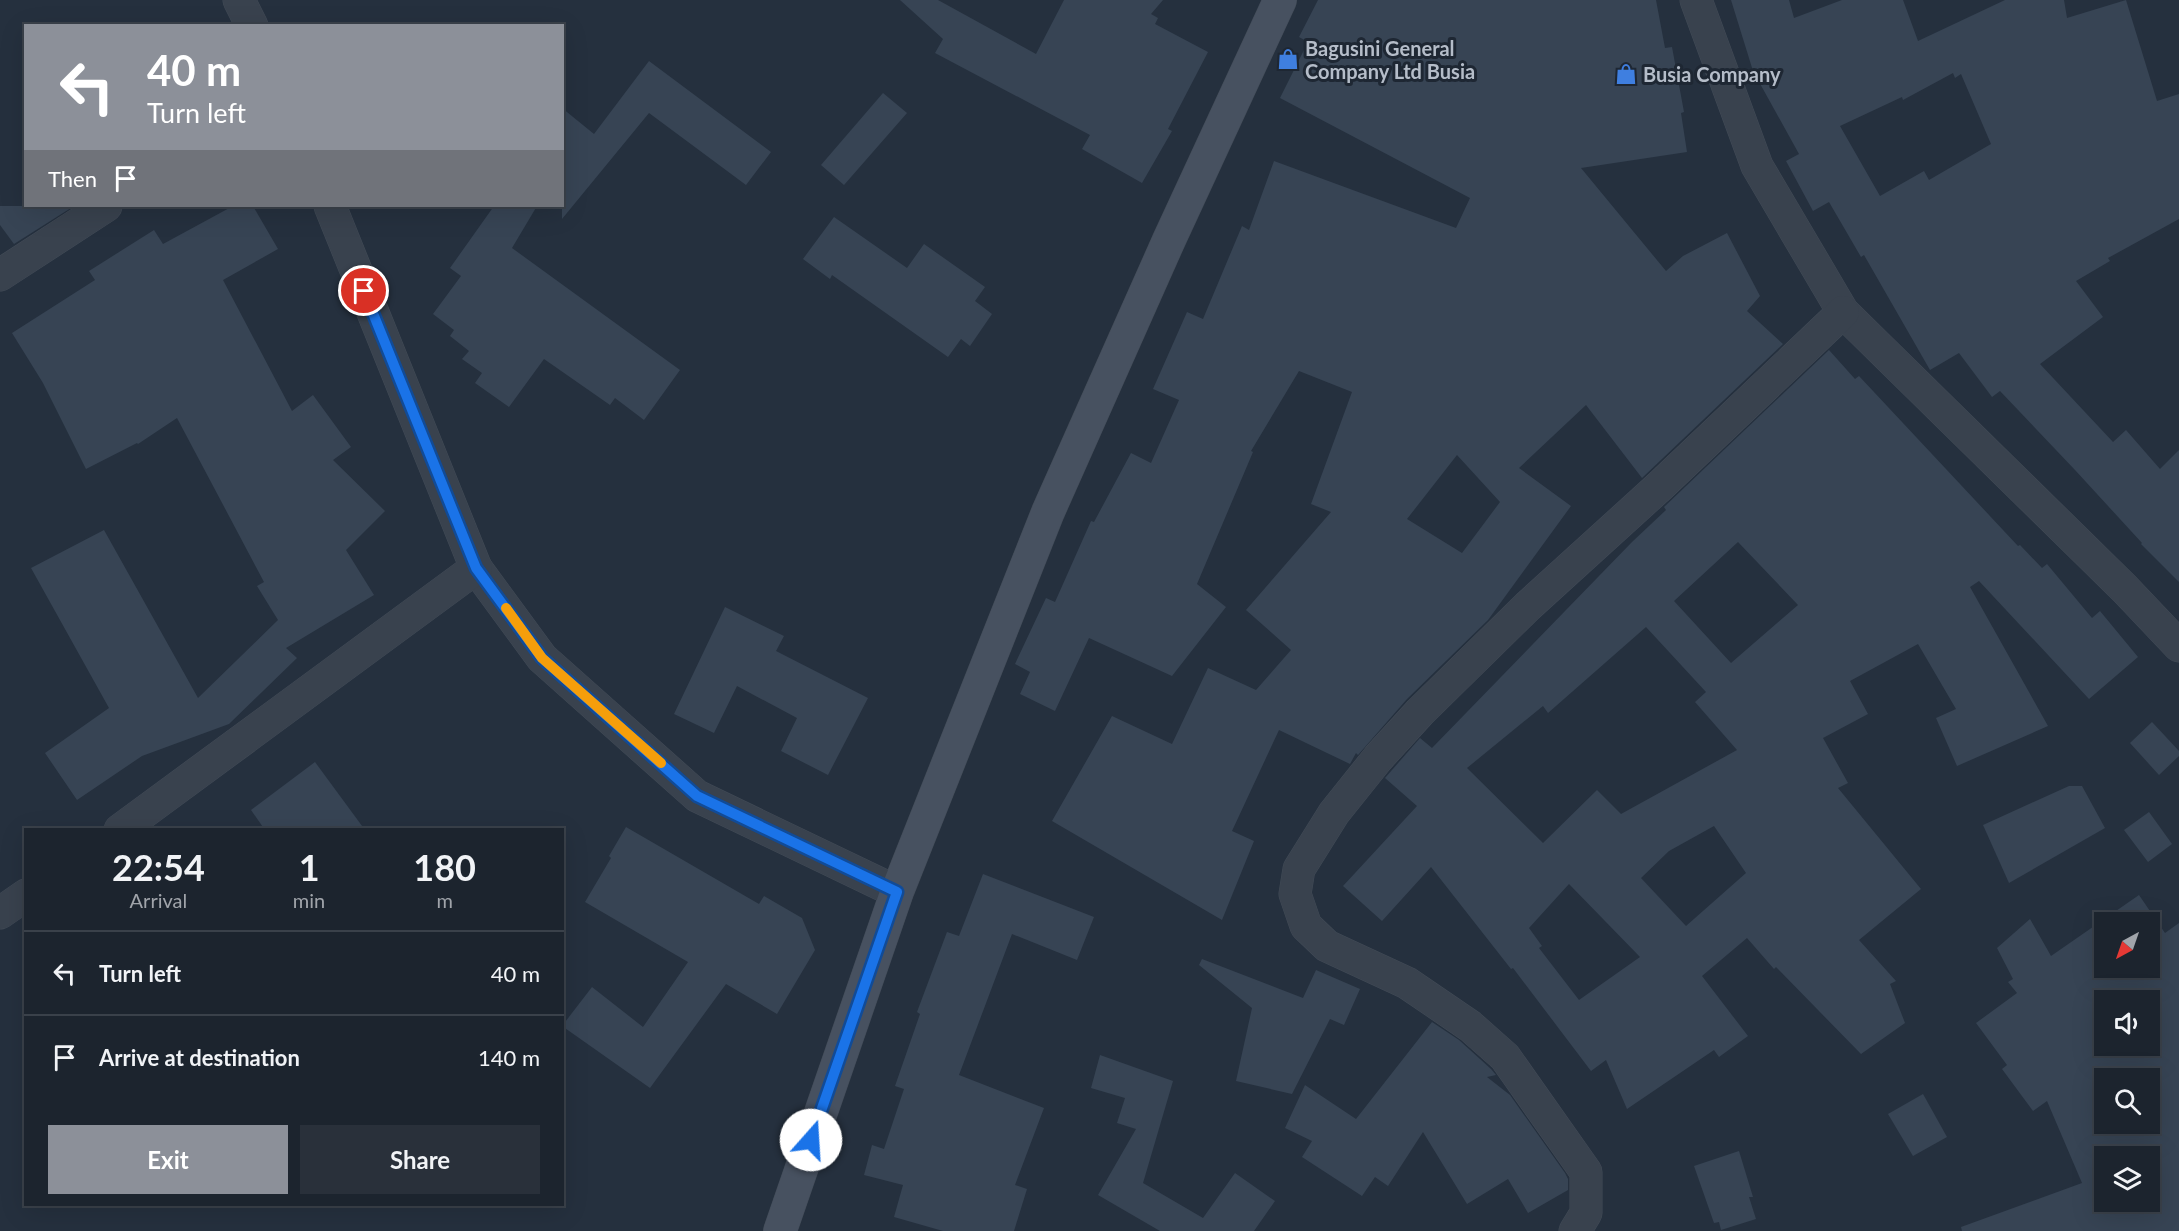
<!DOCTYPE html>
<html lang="en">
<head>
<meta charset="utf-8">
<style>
	body { margin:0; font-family:Lato,sans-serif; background:#29303a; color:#f1f3f6; height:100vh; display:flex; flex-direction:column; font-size:22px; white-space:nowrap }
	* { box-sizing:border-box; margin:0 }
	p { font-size:20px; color:#a0a4aa }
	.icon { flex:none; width:33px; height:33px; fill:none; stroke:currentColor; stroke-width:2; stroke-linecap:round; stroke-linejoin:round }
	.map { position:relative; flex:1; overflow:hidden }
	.side { position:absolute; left:24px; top:828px; width:540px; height:378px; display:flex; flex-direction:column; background:#1c242e; border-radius:0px; box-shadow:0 6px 24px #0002,0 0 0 2px #3a414a }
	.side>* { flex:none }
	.top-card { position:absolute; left:24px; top:24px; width:540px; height:183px; border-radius:0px; box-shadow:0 6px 24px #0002,0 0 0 2px #3a414a; background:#8c9099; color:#fff; overflow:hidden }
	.needle { width:39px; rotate:220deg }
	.buttons { position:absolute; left:2094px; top:912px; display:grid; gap:12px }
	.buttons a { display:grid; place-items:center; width:66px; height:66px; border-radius:0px; background:#1c242e; box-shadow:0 6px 24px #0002,0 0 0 2px #3a414a; font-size:30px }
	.pin { position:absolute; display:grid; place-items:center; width:51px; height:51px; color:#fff; margin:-26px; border:3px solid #fff; border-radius:50%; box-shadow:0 2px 6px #0007 }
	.me { position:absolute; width:66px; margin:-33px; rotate:19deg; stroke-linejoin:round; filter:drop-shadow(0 0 4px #0008) }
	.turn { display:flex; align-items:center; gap:21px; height:126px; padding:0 24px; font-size:27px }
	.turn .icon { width:78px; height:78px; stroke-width:2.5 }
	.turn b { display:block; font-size:42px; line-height:51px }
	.then { display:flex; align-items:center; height:57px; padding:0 24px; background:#0003; gap:12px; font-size:22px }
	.eta { display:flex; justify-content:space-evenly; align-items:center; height:102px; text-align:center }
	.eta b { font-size:36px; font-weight:700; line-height:42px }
	.primary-button { display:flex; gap:12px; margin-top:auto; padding:12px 24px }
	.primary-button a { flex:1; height:69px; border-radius:0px; background:#8c9099; color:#fff; font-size:24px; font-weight:700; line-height:69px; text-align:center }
	.primary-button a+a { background:#29303a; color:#f1f3f6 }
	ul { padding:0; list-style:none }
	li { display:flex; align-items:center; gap:18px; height:84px; padding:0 24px; border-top:2px solid #3a414a }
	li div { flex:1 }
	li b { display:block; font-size:22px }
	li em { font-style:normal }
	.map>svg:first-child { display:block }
	.building { fill:#374454; fill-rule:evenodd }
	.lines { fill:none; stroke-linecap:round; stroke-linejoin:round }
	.street-casing { stroke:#424b57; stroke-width:33 }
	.secondary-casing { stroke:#424b57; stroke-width:34 }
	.street { stroke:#39424e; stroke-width:32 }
	.secondary { stroke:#475160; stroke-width:33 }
	.route-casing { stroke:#114b97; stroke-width:15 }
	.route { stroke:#1a73e8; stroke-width:10 }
	.slow { stroke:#f59e0b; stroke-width:10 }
	.labels { text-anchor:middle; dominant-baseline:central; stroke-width:6; stroke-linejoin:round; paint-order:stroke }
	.poi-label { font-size:20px; font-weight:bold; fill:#b5bdc9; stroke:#1e2733; text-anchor:start }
</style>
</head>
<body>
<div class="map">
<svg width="2179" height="1231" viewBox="0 0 2179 1231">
	<rect width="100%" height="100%" fill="#25303e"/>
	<!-- building -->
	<g class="building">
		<path d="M900 0H938L1036 54 1064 0H1163L1151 14 1158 18 1155 24 1208 52 1168 129 1172 131 1142 183 1082 149 1090 135 935 53 943 39Z"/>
		<path d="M1318 0H1656L1665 48 1672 47 1684 112 1681 113 1687 152 1581 168 1666 271 1683 256 1727 233 1760 296 1747 311 1783 344 1642 478 1586 405 1519 468 1571 506 1488 620 1407 699 1358 755 1356 753 1350 764 1279 730 1232 831 1254 841 1222 920 1052 821 1112 716 1172 744 1208 668 1256 690 1291 650 1246 610 1331 512 1311 504 1352 392 1299 371 1251 451 1253 452 1197 584 1226 607 1172 676 1089 638 1055 711 1020 694 1030 672 1015 664 1046 598 1055 602 1091 521 1094 522 1131 453 1151 463 1179 400 1153 389 1187 312 1203 319 1242 226 1249 230 1274 161 1456 228 1470 198 1280 98 1308 42 1299 37ZM1457 455 1500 502 1462 553 1407 519Z"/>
		<path d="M1731 0H1789L1794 18 1842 0H1903L1918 41 2005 0H2064L2067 18 2126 0 2157 101 2179 94V219L2108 258 2110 261 2076 281 2103 317 2040 364 2113 442 2126 430 2160 469 2179 450V582L2141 544 2142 543 2075 470 2000 391 1992 397 1959 353 1930 370 1864 255 1861 257 1829 202 1813 211 1786 161 1799 154 1753 71ZM1953 73 1955 78 1961 74 1991 144 1929 180 1924 171 1880 196 1840 126 1902 97 1903 100Z"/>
		<path d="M649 61 771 152 746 185 649 113 562 219V108L594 134Z"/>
		<path d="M883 93 907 113 844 185 821 165Z"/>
		<path d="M0 206H74L14 244 0 225Z"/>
		<path d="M233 206H253L278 249 223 280 292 411 313 395 351 447 333 460 385 511 346 550 374 595 286 648 297 658 229 724 142 756 77 800 45 753 109 708 31 568 104 530 198 698 278 620 257 586 264 582 177 418 138 444 137 443 86 469 43 383 12 333 95 280 89 271 154 230 163 244Z"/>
		<path d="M494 206H537L512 248 680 370 644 420 615 398 610 405 544 359 509 407 475 383 482 373 462 359 469 351 450 336 454 330 433 314 461 276 450 268Z"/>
		<path d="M834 217 907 268 924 244 985 287 975 301 992 314 970 346 961 339 948 357 832 275 830 279 803 259Z"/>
		<path d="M1829 350 1855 379 1859 376 2018 546 2020 545 2042 568 2047 564 2092 618 2100 611 2138 657 2089 699 1979 581 1970 587 2048 726 1957 766 1936 718 1956 709 1918 644 1850 681 1868 714 1823 738 1848 783 1838 788 1921 889 1859 940 1896 981 1890 984 1905 1023 1861 1054 1776 967 1774 969 1747 938 1702 976 1748 1036 1719 1057 1714 1050 1627 1109 1606 1060 1591 1071 1513 968 1511 969 1431 867 1382 921 1343 886 1417 806 1385 778 1420 738 1432 748 1632 542 1666 510 1664 507ZM1738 542 1798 605 1731 663 1674 601ZM1646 627 1706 692 1695 702 1737 750 1621 814 1597 790 1543 843 1467 768 1543 706 1548 713ZM1714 826 1746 873 1686 926 1641 878 1669 851ZM1569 884 1640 957 1579 1000 1539 948 1542 946 1529 928Z"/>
		<path d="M725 607 784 636 776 651 868 698 828 775 781 751 797 718 737 686 714 733 674 714Z"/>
		<path d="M2152 722 2179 751V756L2159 775 2130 743Z"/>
		<path d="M315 762 365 830H265L251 810Z"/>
		<path d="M2069 786H2082L2105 828 2009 883 1983 825Z"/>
		<path d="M2149 812 2172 844 2148 862 2124 830Z"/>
		<path d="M626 827 759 904 764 896 802 918 815 950 777 1014 726 984 650 1088 562 1026 592 987 643 1027 688 962 585 902 611 858 609 856Z"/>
		<path d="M983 874 1094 917 1077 960 1012 934 959 1075 1044 1108 1015 1185 1027 1189 1014 1231H943L894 1217 903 1185 864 1175 872 1145 884 1149 904 1089 895 1086 920 1014 917 1012 947 932 959 936Z"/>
		<path d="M2139 895 2165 933 2179 923V1231H1962L1961 1227 2082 1183 2047 1101 2033 1111 2002 1069 2007 1065 1976 1023 2017 993 2008 982 2013 979 1997 948 2030 919 2051 956ZM2104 922H2150V968H2104ZM2104 1000H2150V1046H2104ZM2104 1078H2150V1124H2104ZM2104 1156H2150V1202H2104Z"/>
		<path d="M1202 959 1303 998 1316 970 1360 989 1344 1025 1330 1019 1292 1094 1236 1081 1252 1008 1199 965Z"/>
		<path d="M1432 1022 1459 1040 1491 1069 1496 1075 1487 1077 1510 1095 1565 1173 1568 1179V1190L1528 1213 1508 1179 1467 1204 1423 1132 1388 1186 1375 1177 1362 1196 1302 1157 1312 1141 1285 1128 1305 1085 1356 1119Z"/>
		<path d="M1100 1055 1173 1081 1143 1183 1203 1218 1235 1173 1275 1201 1254 1231H1160L1098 1195 1136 1129 1117 1123 1125 1098 1091 1088Z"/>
		<path d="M1923 1094 1947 1137 1913 1156 1888 1114Z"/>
		<path d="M1739 1151 1753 1197H1749L1756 1219 1721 1230 1719 1222 1714 1223 1694 1166Z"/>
	</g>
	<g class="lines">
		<defs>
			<g id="street">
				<path d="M239 0 252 26"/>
				<path d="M1696 0 1757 166 1843 312 2125 589 2179 646"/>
				<path d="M0 275 106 206"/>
				<path d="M476 568 542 658 697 796 897 892"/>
				<path d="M120 830 476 568 330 206"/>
				<path d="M0 913 26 895"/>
				<path d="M1575 1231 1586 1213V1172L1505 1057 1470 1026 1407 983 1327 946 1306 926 1295 894 1299 869 1334 813 1378 758 1420 712 1528 606 1660 486 1843 312"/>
			</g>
			<path id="secondary" d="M780 1231 897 892 1048 512 1169 240 1280 0"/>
		</defs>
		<!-- street casing -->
		<use href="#street" class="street-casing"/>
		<!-- secondary casing -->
		<use href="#secondary" class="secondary-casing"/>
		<!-- street -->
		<use href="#street" class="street"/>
		<!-- secondary -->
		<use href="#secondary" class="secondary"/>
	</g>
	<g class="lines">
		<defs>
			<path id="route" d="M364 291 476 568 542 658 697 796 897 892 811 1140"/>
		</defs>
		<!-- route casing -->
		<use href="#route" class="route-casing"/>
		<!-- route -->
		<use href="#route" class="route"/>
		<!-- slow -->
		<path class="slow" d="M506 608 542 658 661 763"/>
	</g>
	<!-- icons -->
	<defs>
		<symbol id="shop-bare" viewBox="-9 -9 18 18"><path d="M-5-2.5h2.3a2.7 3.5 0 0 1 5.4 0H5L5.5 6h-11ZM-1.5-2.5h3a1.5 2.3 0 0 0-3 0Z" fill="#3f7fe0" stroke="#1e2733" stroke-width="2.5" paint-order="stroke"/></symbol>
	</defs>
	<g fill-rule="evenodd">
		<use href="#shop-bare" x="1273" y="44" width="30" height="30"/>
		<use href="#shop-bare" x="1611" y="59" width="30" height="30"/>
	</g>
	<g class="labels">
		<!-- poi labels -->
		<g class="poi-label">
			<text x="1305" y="48">Bagusini General<tspan x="1305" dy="23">Company Ltd Busia</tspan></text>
			<text x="1643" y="74">Busia Company</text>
		</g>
	</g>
</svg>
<div class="buttons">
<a><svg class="needle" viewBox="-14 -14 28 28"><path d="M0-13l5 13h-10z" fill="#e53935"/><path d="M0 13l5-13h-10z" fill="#a0a4aa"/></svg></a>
<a><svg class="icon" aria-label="sound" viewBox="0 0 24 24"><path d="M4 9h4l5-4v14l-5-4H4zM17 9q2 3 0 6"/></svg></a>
<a><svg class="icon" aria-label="search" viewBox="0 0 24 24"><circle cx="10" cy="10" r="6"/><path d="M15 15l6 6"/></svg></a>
<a><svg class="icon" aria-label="layers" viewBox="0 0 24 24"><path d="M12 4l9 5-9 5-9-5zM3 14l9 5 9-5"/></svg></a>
</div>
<div class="pin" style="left:364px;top:291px;background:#d93025"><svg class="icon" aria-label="arrive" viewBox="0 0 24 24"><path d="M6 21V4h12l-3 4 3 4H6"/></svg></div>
<svg class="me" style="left:811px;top:1140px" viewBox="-20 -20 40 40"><circle r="19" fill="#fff"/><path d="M0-13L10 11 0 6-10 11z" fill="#1a73e8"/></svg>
<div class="top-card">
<div class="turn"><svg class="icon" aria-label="left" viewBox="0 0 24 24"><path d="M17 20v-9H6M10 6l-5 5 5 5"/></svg><div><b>40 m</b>Turn left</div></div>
<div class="then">Then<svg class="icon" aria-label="arrive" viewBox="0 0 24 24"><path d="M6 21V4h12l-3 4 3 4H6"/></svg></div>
</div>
<section class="side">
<div class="eta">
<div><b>22:54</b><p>Arrival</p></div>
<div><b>1</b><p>min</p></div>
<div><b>180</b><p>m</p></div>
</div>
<ul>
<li><svg class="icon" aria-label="left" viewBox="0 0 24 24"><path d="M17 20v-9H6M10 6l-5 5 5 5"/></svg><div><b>Turn left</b></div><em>40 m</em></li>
<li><svg class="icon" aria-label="arrive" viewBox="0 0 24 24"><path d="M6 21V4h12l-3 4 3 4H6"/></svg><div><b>Arrive at destination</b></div><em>140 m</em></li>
</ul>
<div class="primary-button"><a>Exit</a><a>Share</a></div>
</section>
</div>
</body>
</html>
